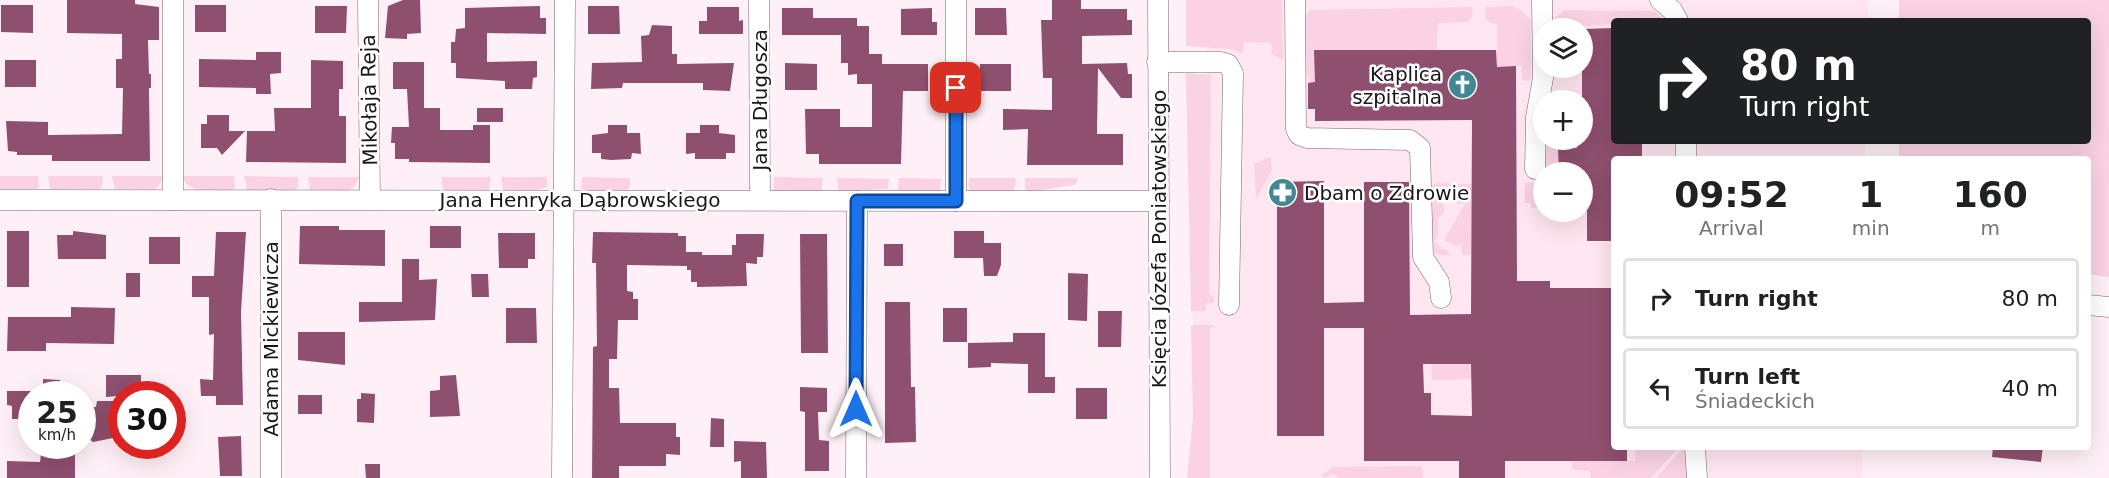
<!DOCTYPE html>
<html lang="en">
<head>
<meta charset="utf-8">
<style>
	body { margin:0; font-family:"DejaVu Sans",sans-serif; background:#f2f2f2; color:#202124; height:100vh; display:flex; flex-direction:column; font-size:22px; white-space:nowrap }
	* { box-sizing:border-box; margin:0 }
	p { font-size:20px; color:#757577 }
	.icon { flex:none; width:33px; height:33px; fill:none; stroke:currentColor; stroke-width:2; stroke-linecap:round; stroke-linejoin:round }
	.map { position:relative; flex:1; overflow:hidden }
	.sheet { position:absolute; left:1611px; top:156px; width:480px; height:294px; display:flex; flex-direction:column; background:#fff; border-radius:6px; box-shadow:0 6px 24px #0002 }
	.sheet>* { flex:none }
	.hud { position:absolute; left:1611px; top:18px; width:480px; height:126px; border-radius:6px; box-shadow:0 6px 24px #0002; background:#202124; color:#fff; overflow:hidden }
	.buttons { position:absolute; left:1533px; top:18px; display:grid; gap:12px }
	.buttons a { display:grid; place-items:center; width:60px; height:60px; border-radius:50%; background:#fff; box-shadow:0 6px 24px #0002; font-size:30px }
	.speed { position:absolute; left:18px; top:381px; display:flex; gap:12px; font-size:30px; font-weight:700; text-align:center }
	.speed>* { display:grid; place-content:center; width:78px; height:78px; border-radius:50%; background:#fff; box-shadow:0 6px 24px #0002; line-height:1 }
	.speed small { font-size:15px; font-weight:400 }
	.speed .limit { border:9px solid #d22; background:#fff; color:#111 }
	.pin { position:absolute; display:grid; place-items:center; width:51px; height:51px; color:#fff; margin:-26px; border-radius:12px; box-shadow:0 3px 9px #0006 }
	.me { position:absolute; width:66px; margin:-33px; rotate:0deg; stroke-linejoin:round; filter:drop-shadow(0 0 4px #0008) }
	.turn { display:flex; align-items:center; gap:21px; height:126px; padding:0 30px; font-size:27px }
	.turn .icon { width:78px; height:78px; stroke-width:2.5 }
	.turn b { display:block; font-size:42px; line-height:51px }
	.eta { display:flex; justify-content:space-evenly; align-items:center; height:102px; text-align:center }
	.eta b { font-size:36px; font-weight:800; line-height:42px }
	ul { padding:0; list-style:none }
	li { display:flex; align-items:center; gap:18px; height:81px; margin:0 12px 9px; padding:0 18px; border:3px solid #e0e0e0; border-radius:6px }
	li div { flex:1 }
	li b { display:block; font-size:22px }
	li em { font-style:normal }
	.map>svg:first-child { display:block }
	.built { fill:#ffe6f0; fill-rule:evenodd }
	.green { fill:#fad2e3 }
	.building { fill:#8f506f; fill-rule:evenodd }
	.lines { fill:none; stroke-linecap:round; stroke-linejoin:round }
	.minor-casing { stroke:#74666c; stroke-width:21 }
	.minor { stroke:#fff; stroke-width:20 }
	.route-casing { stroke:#114b97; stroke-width:15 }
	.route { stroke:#1a73e8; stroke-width:10 }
	.labels { text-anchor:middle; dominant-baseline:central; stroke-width:5; stroke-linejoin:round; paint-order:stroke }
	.poi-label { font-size:20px; fill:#1a1517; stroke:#fff; text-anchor:end }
	.street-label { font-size:20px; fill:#1a1517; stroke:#fff }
</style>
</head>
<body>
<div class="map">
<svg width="2109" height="478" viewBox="0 0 2109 478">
	<rect width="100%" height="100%" fill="#fef0f6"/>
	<!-- built -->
	<path class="built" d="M1186 0H1868V21H1614V141H1866V159H1614V447H1862V478H1188L1193 418 1194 357 1186 73 1206 74 1207 50 1206 47 1186 46ZM1544 28H1582V68H1544ZM1544 100H1582V140H1544ZM1544 172H1582V212H1544Z"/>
	<!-- green -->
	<g class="green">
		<path d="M1186 0H1282L1283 60 1272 54 1271 43 1244 42 1243 54 1231 49 1186 46Z"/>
		<path d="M1899 0H2109V277L2088 274V159H1899V141H2088V21H1899Z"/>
		<path d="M1512 6 1522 11 1531 20V78L1529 81 1522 80 1521 66 1497 67V24L1490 23 1485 18V7Z"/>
		<path d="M1472 7 1473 16 1468 22 1438 23 1437 50H1315V82L1310 83 1305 69 1304 18 1310 10Z"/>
		<path d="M1565 10 1654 11 1666 21H1614V24L1554 28 1555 17Z"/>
		<path d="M1186 73 1211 75 1209 294 1214 297V303H1206V311H1191Z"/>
		<path d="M1541 135 1544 140H1577V148L1559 149V172H1544L1543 179H1541Z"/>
		<path d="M1271 157 1272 170 1256 199 1254 164Z"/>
		<path d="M0 176H38L39 187 36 189H0Z"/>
		<path d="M48 176H103L102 187 99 189H50Z"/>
		<path d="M112 176H165L156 189H115Z"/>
		<path d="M182 176H234L235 187 232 190C215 190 189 196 182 176Z"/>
		<path d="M244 176 298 177V187L295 190H247Z"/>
		<path d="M308 177H360L353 188 348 190H310Z"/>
		<path d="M441 177H491L489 190H443Z"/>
		<path d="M501 177H547V187L537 190H503Z"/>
		<path d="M582 177 630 178V187L627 190 587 191 581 188Z"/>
		<path d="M774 177 823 178 821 191H774Z"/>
		<path d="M837 178 889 179 888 189 839 191Z"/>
		<path d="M899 178 941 179 940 192H900L898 189Z"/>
		<path d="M969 178H1016L1015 188 1012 192 969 191Z"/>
		<path d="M1025 178H1077V182L1074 185 1028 192 1025 189Z"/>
		<path d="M1436 183 1472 184 1471 255H1462L1461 243 1457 246 1444 240 1465 204H1460L1446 196 1441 201 1445 211 1438 219V235L1434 242 1441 247 1440 250 1445 249 1451 255H1439L1431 251 1430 187Z"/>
		<path d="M1525 183H1543V208H1531V203H1525Z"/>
		<path d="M1191 325H1214V327L1210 328V478H1187L1193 418Z"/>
		<path d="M1432 364H1471L1472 379 1432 380Z"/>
		<path d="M1636 447H1679L1651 478H1591L1590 471 1572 469V461H1635Z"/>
		<path d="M1684 447H1689L1690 478H1656Z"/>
		<path d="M1422 466 1423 478H1338L1334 474 1323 478 1322 475 1333 467Z"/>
	</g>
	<!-- building -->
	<g class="building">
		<path d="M67 0H135V4L159 7V40H148L149 74H151V88H149L150 161H52V155H17V152L8 151 6 121 48 122V135L122 134 123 88H116V59H122V34L67 33Z"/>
		<path d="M403 0H420L421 33 407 34V39L385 38 388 6Z"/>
		<path d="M1052 0H1081V9H1127V20H1132V35L1082 36V64L1127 63 1128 74H1132V98H1121L1098 68 1097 134H1123V165H1027L1028 129 1003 130V109L1052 110V78H1043L1041 20H1052Z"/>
		<path d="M1 5H33V33L1 32Z"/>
		<rect x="195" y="5" width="31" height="27"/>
		<path d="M315 6H347L346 33H315Z"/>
		<path d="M540 6V18H546V34L487 33V62L537 61V77L533 78 532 89H505V81L456 78V63H451V42H455L456 29 465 28V8Z"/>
		<path d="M588 6H619L620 34H588Z"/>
		<path d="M707 7H739V21L743 20V34H699V21H707Z"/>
		<path d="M782 8H813V18H857V26H869V54H882V64H928V91H903L901 164H819V154H806L805 109H840V127H872V84H857V74L848 75V63H841V35H782Z"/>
		<path d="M932 8V22H937V35H901V9Z"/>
		<path d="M975 8H1006L1007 35H975Z"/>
		<path d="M652 25 672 26V54H677V64L734 63 730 91 703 90V83H623L622 88 591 89 592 63 642 62 641 36 649 35Z"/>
		<path d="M1614 28V141H1642V159H1614V241H1587V211H1582V172H1559L1558 148H1577V140H1582V29Z"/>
		<path d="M1314 50H1496L1497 67 1516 66 1517 281H1550V288H1614V447H1627V461H1505V478H1459V461H1364V328H1324V436H1277V182L1324 181V303L1364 302V182H1409L1410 315 1471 314 1472 120 1315 121V109H1308V83L1315 82ZM1423 364H1471L1472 416 1431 415V393H1424Z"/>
		<path d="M256 52H281V73L270 74 271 94H256V88L199 87V59L256 60Z"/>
		<rect x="5" y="60" width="31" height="27"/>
		<path d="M311 60 343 61V89H339V116H346V163L246 162 247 131H275L274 108H311Z"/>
		<path d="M393 62H424V108H440V130H473V125H490V163L409 162V159H395V143H391L392 127H409L407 89H393Z"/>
		<path d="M785 63 817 64V90H785Z"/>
		<rect x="980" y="64" width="31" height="27"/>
		<rect x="477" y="108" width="26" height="14"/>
		<path d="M207 115H229V131H245L222 155 217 148H201V124H207Z"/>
		<path d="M608 125H627V133H640L641 154 632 153 631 159 611 160 601 159V153H592V135L608 133Z"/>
		<path d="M700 125H719V133L735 135V153H726V159H695V153L686 154V133H700Z"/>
		<path d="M300 226H339V230H385V266L299 264Z"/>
		<rect x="430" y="226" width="31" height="22"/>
		<rect x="7" y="231" width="22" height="56"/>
		<path d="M73 231 106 235V259H58L57 235H73Z"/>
		<path d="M954 231H984V243H1001V265L997 276H984L983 258H954Z"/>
		<path d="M216 232H246L241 312 243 405H216V396H201L200 379 213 380 214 334 209 335V297H192V276H214Z"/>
		<path d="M593 232 678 233V236H686V252H702V255H732V245H736V234H764L763 257H757V264L746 263 747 286 697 287V282H691V270H687V266L627 265V291L633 292V299H638V320H618L617 359H609V388H619L620 423H676V437H680V455L666 454V466H619V478H592L593 347 597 346 596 263H592Z"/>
		<path d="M498 233H535V259H528V268H499Z"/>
		<path d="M800 234H827L828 353H801Z"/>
		<rect x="149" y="237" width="31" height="27"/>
		<rect x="884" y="244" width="19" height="22"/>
		<path d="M402 259H419V280L437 279 435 320 359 322V302H402Z"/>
		<rect x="126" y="273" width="14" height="24"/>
		<path d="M1068 273 1088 274 1087 321 1068 320Z"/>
		<path d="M471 274H488L489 297H472Z"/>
		<path d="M885 302H910L911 387H915L916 442 885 443Z"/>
		<path d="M71 307 115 308 114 344 46 343V351H7L8 317H71Z"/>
		<path d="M506 308H536L537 343H506Z"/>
		<rect x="943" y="308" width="24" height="34"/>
		<path d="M1098 311H1122L1121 347H1098Z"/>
		<path d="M298 332H345V365L298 360Z"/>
		<path d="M1013 333H1045V377H1055V393H1028V364L991 363V367L968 368V343L1013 342Z"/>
		<path d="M106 375H141V394L106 397Z"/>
		<path d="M456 375 460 416 430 417V391L440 390V376Z"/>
		<path d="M43 379 60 380V394H43Z"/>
		<path d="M800 387 827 388V412H818L819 440 829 441V471H805V412L800 411Z"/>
		<rect x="1076" y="388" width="31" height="31"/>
		<path d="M7 391H32V419H12V406L7 405Z"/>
		<path d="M361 393 375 394 374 423 357 422V399H361Z"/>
		<rect x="298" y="395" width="24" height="19"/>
		<path d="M97 401H113V438L93 442 82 433V407H96Z"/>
		<path d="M711 418 724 419V447H710Z"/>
		<path d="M241 436 242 476H220L218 437Z"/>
		<path d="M734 441 766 442 767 478H741V461L734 462Z"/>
		<path d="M1993 447H2043L2041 462 1992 457Z"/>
		<path d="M75 453V478H7V461L40 462 41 454Z"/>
		<path d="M365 464H380V478H366Z"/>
	</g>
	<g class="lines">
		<defs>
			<g id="minor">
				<path d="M173 0V200"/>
				<path d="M368 0 370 200"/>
				<path d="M759 0 760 200"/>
				<path d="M956 0V201"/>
				<path d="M1158 0 1160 478"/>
				<path d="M1295 0 1296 129 1299 135 1307 138 1410 140 1420 148 1423 257 1439 282 1441 298"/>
				<path d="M1660 0 1672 10 1678 21"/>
				<path d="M1157 62H1221L1228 64 1233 73 1229 305"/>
				<path d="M1686 141V159"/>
				<path d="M1535 169 1536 117 1543 78 1542 0"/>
				<path d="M271 199V478"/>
				<path d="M0 200 1159 201"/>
				<path d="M2088 305 2109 307"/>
				<path d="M1695 447 1697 478"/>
				<path d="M562 478 565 0"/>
				<path d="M856 478 857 201"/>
			</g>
		</defs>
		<!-- minor casing -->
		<use href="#minor" class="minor-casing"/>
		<!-- minor -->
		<use href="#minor" class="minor"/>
	</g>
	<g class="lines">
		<defs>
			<path id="route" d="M856 409 857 201H956V88"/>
		</defs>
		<!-- route casing -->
		<use href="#route" class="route-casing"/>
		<!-- route -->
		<use href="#route" class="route"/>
	</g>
	<!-- icons -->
	<defs>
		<symbol id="church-disc" viewBox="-11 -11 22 22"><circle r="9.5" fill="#428794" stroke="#fff"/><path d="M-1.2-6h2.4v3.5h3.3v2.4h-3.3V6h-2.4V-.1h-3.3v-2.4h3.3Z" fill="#fff"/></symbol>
		<symbol id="pharmacy-disc" viewBox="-11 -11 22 22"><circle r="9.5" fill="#428794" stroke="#fff"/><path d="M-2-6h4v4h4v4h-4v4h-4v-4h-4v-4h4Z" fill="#fff"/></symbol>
	</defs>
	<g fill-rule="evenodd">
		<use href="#church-disc" x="1446" y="68" width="33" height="33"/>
		<use href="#pharmacy-disc" x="1266" y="176" width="33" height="33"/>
	</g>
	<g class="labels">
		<!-- poi labels -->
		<g class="poi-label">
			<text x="1442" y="74">Kaplica<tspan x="1442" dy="23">szpitalna</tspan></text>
			<text x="1304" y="193" text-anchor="start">Dbam o Zdrowie</text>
		</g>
		<!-- street labels -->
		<g class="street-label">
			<text transform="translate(369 100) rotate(-91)">Mikołaja Reja</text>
			<text transform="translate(760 100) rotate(-90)">Jana Długosza</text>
			<text x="580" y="200">Jana Henryka Dąbrowskiego</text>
			<text transform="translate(1159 239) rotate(-90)">Księcia Józefa Poniatowskiego</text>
			<text transform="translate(271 339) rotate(-90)">Adama Mickiewicza</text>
		</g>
	</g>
</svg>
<div class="buttons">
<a><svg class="icon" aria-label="layers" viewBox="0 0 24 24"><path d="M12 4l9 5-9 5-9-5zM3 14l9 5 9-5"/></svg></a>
<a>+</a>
<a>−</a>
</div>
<div class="speed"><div>25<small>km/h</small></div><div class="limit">30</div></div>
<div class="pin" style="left:956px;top:88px;background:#d93025"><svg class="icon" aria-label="arrive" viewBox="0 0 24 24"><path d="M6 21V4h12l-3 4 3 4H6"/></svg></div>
<svg class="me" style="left:856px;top:409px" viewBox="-20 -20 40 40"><path d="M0-17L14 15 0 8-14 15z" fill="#1a73e8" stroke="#fff" stroke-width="4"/></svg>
<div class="hud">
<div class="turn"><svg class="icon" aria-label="right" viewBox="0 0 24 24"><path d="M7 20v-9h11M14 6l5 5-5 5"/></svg><div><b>80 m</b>Turn right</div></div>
</div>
<section class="sheet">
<div class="eta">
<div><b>09:52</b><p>Arrival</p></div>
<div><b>1</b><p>min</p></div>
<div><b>160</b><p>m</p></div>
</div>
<ul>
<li><svg class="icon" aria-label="right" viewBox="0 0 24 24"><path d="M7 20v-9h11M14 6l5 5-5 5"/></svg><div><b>Turn right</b></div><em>80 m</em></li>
<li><svg class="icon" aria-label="left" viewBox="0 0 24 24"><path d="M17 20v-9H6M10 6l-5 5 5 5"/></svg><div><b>Turn left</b><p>Śniadeckich</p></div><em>40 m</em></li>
</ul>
</section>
</div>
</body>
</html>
